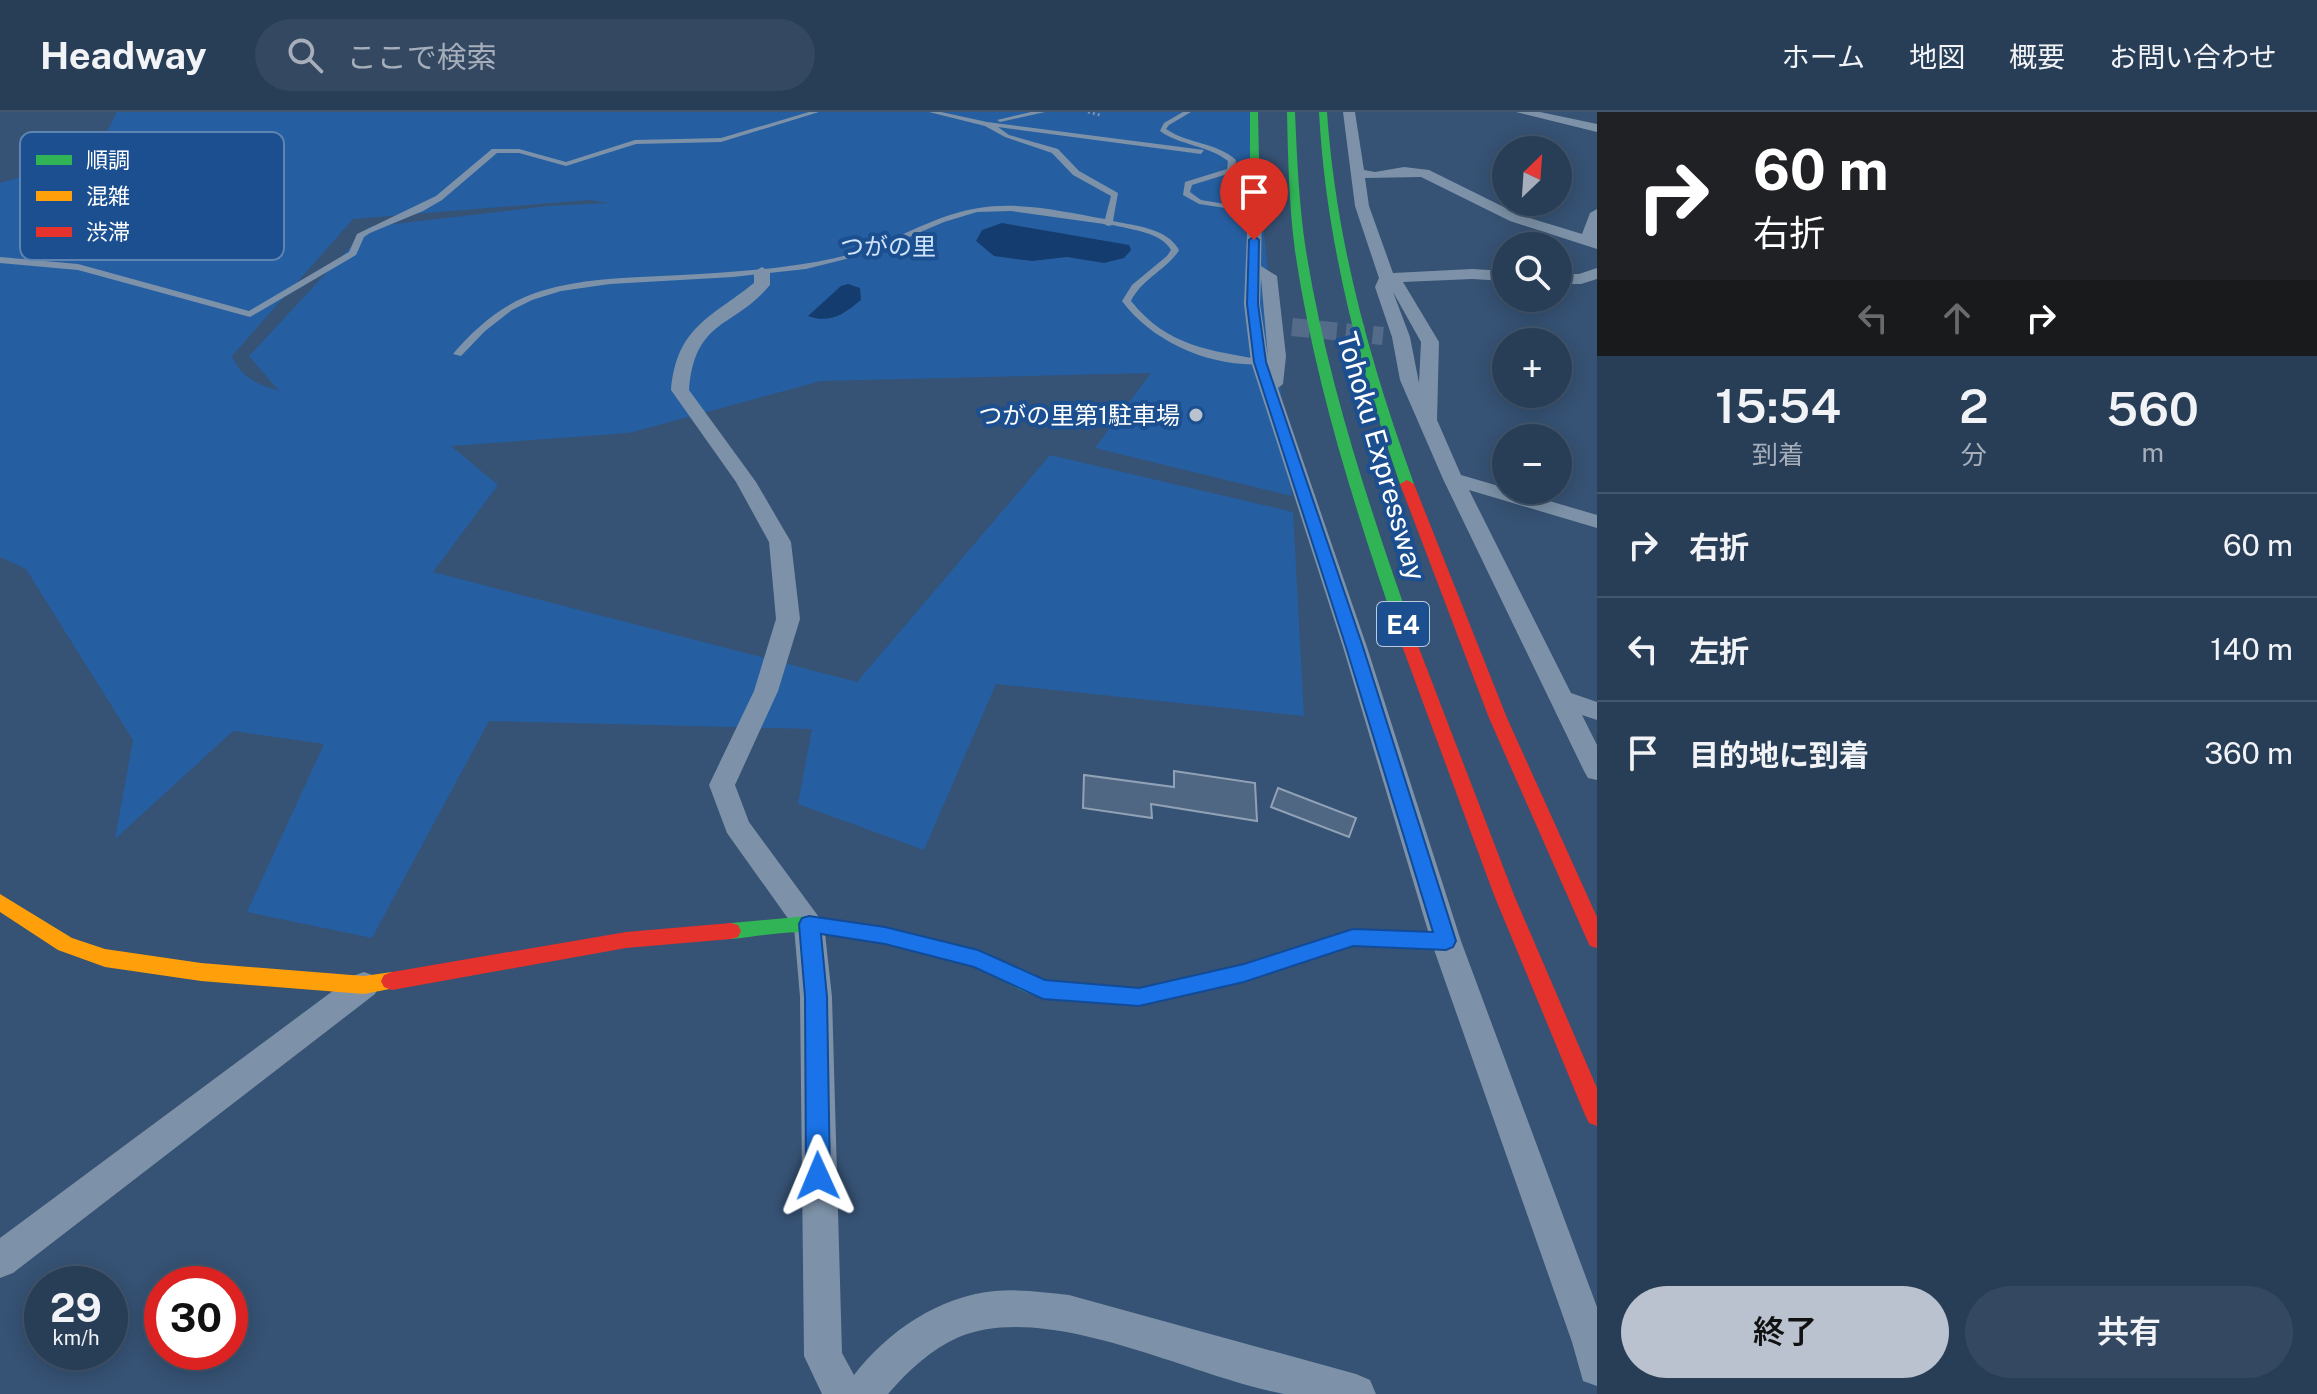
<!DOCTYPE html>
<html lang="ja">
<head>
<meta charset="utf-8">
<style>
	body { margin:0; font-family:"Public Sans","Noto Sans JP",sans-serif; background:#344961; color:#f1f3f6; height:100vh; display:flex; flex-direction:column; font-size:30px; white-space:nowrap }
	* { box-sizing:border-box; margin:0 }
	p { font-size:26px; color:#a5aeba }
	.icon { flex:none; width:44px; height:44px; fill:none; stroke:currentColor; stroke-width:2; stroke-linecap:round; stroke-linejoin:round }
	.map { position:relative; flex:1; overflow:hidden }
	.side { display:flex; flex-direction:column; background:#283e57; width:720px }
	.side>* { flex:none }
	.hud { background:#202124; color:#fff; overflow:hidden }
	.needle { width:52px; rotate:25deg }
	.tools { position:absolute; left:1492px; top:24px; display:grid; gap:16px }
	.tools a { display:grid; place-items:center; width:80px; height:80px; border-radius:50%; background:#283e57; box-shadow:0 4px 20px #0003,0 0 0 2px #44576d; font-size:40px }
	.speed { position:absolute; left:24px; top:1154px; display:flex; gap:16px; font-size:40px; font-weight:700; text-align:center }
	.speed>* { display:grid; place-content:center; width:104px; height:104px; border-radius:50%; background:#283e57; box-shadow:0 4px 20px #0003,0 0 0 2px #44576d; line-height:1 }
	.speed small { font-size:20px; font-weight:400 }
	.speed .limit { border:12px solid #d22; background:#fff; color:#111 }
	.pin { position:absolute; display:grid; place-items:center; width:68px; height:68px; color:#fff; margin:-82px -34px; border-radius:50% 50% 50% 0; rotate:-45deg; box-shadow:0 0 8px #0007 }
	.pin .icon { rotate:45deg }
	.me { position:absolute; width:88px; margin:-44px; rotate:359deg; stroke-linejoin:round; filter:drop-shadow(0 0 6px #0008) }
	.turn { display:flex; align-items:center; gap:28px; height:168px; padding:0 24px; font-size:36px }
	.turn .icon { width:104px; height:104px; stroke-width:2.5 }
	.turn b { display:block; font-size:56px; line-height:68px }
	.lanes { display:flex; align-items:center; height:76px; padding:0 24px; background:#0003; justify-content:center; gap:40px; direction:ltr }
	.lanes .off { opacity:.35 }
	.eta { display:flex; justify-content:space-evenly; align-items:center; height:136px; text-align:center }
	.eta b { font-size:48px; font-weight:600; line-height:56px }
	.primary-button { display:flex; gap:16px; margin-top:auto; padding:16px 24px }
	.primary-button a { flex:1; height:92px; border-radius:48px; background:#b9c2ce; color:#111; font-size:32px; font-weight:600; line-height:92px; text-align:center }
	.primary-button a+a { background:#344961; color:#f1f3f6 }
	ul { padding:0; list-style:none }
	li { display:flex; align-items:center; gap:24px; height:104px; padding:0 24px; border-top:2px solid #44576d }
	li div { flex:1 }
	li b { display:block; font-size:30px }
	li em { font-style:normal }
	header { display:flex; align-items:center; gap:48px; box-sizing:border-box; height:112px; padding:0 40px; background:#283e57; border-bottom:2px solid #44576d }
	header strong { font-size:38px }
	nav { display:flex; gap:44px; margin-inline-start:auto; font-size:28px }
	.search { width:560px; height:72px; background:#344961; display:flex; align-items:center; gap:20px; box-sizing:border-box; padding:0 28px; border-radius:44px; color:#a5aeba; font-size:30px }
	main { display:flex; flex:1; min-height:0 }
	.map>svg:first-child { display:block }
	.green { fill:#265fa1; fill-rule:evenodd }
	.water { fill:#153c6e }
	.building { fill:#506783; stroke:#92a2b6; stroke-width:2 }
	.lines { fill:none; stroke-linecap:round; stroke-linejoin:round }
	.street-tunnel { stroke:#546c89; stroke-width:18; stroke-dasharray:18 9; stroke-linecap:butt }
	.path { stroke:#7d92a8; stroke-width:3; stroke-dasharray:2 3; stroke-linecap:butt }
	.lane { fill:#7d92a8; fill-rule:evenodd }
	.street { fill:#7d92a8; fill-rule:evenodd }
	.fast { fill:#30b455; fill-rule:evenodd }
	.slow { fill:#ff9f0a; fill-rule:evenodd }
	.jam { fill:#e5322d; fill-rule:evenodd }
	.route { fill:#1a73e8; stroke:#114b97; stroke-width:2 }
	.poi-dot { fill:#b9c2ce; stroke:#1b4f8f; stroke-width:3 }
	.labels { text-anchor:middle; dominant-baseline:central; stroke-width:8; stroke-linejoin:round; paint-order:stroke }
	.far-park-label { font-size:24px; fill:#cfe3fa; stroke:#1b4f8f }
	.far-poi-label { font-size:24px; fill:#fff; stroke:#1b4f8f; text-anchor:end }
	.shield { fill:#1b4f8f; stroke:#bbcadd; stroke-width:2 }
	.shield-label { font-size:26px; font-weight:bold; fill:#fff }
	.street-label { font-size:28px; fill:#fff; stroke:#1b4f8f }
	.key { fill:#1b4f8f; stroke:#5f84b1; stroke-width:2 }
	.key-label { font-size:22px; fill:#fff }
</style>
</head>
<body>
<header>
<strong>Headway</strong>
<div class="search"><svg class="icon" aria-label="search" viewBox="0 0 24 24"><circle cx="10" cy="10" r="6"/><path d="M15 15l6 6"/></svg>ここで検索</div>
<nav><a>ホーム</a><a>地図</a><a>概要</a><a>お問い合わせ</a></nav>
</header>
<main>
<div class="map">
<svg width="1597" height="1282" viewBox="0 0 1597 1282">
	<rect width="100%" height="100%" fill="#365274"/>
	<!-- green -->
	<path class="green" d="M117 0H1251L1292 384 1095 336 1151 261 821 269 629 321 451 334 498 373 433 460 857 570 1050 343 1293 400 1304 604 996 572 924 738 798 692 812 617 489 609 372 826 247 800 324 632 233 619 115 727 133 628 26 457 0 445V71L94 44ZM589 88 609 91 548 94 369 115 249 244 279 279C257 272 241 266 232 244L353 107Z"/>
	<!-- water -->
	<g class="water">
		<path d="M1002 111 1129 133 1131 138 1124 146 1104 151 1067 145 1032 149 994 144 976 129 982 118Z"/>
		<path d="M848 172 860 176 861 188C844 202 830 212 808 204L841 174Z"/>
	</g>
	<!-- building -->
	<g class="building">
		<path d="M1174 659 1255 671 1257 709 1151 692 1152 706 1083 696 1084 663 1174 675Z"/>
		<path d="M1278 676 1356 706 1349 725 1271 695Z"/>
	</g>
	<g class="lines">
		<!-- street-tunnel -->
		<path class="street-tunnel" d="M1292 215 1383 224"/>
		<!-- path -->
		<path class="path" d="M1088 0 1100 3"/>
		<!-- lane -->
		<g class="lane">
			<path d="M809 0H819L721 30 636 32 566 54 519 41H497L442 88 423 99 370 121 364 125 356 143 250 205 78 158 0 151V145L78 152 249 199 349 140 357 122 436 84 492 37H519L566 50 635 28 721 26Z"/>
			<path d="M929 0H941L987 10 1204 38 1201 42 998 15 1009 23 1058 37 1079 59 1118 81 1113 109C1136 114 1167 116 1179 138L1178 140C1164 159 1141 168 1131 189 1168 235 1209 238 1263 248V252C1212 256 1152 230 1122 189L1132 173 1167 144 1171 138C1161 120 1132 118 1113 113L1108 114 1104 112 1011 99 977 100 944 110 874 140 806 157 733 165 610 172 561 179 532 188 512 198 485 219 461 244 453 242C477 214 505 190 541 179 580 167 620 166 661 164 701 162 742 160 782 155 812 151 842 146 871 136 907 122 940 102 979 96 1020 89 1065 100 1105 107L1111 84 1073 63 1052 41 1005 25 985 14Z"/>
			<path d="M1031 0H1045L1000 10 997 8Z"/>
			<path d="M1183 0H1191L1169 13 1166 17C1188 32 1216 30 1236 48L1234 60 1192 73 1190 80 1201 88 1255 97 1259 99 1258 101 1199 92 1183 83 1185 70 1227 57 1228 49C1208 33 1181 34 1160 19L1164 11Z"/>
		</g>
		<!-- street -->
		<g class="street">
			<path d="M1343 0H1355L1364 58 1375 60 1404 55 1429 58 1520 103 1582 122 1590 101 1597 97V137L1510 109 1421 65 1365 66 1369 94 1393 161 1472 157 1506 159V169L1472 167 1403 170 1439 230 1437 308 1461 363 1597 403V416L1469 378 1571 581 1597 590V608L1582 603 1597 633V668L1588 666 1584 659 1443 367 1400 268 1392 225 1375 175 1379 166 1355 94ZM1393 180 1421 230 1419 271 1410 225Z"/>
			<path d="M1516 0H1540L1597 12V20Z"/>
			<path d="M1255 95 1262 99 1261 154 1277 164 1286 244 1283 272 1278 276 1367 535 1461 829 1597 1195V1274L1583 1269 1572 1230 1431 829 1343 535 1251 250 1244 192 1248 99ZM1261 166 1268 245 1260 192Z"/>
			<path d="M762 155 770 160V173C733 217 695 206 689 278L756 370 791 430 800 507 778 579 735 673 749 710 824 812 832 885 842 1241 854 1263C887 1220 939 1184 995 1179 1019 1177 1044 1180 1069 1183L1356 1262 1370 1268 1376 1282C1347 1282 1313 1282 1284 1282 1191 1265 1050 1188 959 1225 931 1237 908 1259 888 1282H822L804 1244 800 885 794 815 727 721 709 673 754 579 776 507 769 430 736 370 671 278C677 215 709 207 754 171V160Z"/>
			<path d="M1597 156V167L1581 172H1558V162H1579Z"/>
			<path d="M364 860 375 864 379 873 375 882 13 1161 0 1166V1126L353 864Z"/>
		</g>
		<!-- fast -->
		<g class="fast">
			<path d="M1250 0H1258L1260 99 1255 102 1250 99Z"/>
			<path d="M1287 0H1295C1297 47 1299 93 1306 139 1328 274 1372 403 1417 531L1409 536 1401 531C1357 403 1315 274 1295 139 1289 93 1288 46 1287 0Z"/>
			<path d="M1319 0H1327C1336 130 1370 250 1414 372L1407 376 1400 372C1358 250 1326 129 1319 0Z"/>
			<path d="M809 804 885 816 978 838 1045 868 1068 872 1071 878 1068 884C1034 896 1000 862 969 853 918 839 864 825 811 821 786 818 757 825 731 827L724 825 721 819 724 813 731 811Z"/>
		</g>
		<!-- slow -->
		<g class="slow">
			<path d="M0 782 72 826 105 837 201 851 364 864 392 860 400 863 403 869 400 875 364 882 201 869 105 855 58 838 0 800Z"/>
			<path d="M1353 818 1446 821 1453 823 1456 829 1453 835 1446 837 1353 834 1244 870 1139 894 1060 887 1052 884 1049 878 1052 872 1060 869 1139 876 1244 852Z"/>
		</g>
		<!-- jam -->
		<g class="jam">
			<path d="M1407 368 1414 372 1507 606 1597 805V836L1590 834 1587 828 1489 606 1400 372Z"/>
			<path d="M1409 526 1417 531 1514 783 1597 976V1014L1589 1011 1585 1003 1494 783 1401 531Z"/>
			<path d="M731 811 738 813 741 819 738 825 731 827 626 836 392 878 384 875 381 869 384 863 392 860 626 820Z"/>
		</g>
	</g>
	<!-- route -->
	<path class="route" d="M1254 124 1259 128 1258 192 1266 250 1363 535 1456 829 1453 835 1446 838 1353 834 1244 870 1139 894 1043 887 974 855 885 832 821 822 827 885 830 1064 827 1072 818 1075 810 1072 806 1064 805 885 799 812 802 806 809 804 885 815 978 838 1045 868 1139 876 1244 852 1353 817 1433 820 1346 535 1254 250 1247 192 1249 128Z"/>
	<!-- markers -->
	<circle class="poi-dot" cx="1196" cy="303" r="8"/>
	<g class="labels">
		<!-- far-park labels -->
		<g class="far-park-label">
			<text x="888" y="134">つがの里</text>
		</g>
		<!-- far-poi labels -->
		<g class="far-poi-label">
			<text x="1180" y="303">つがの里第1駐車場</text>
		</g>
		<!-- shield labels -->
		<rect class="shield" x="1377" y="490" width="52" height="44" rx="6"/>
		<g class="shield-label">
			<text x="1403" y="512">E4</text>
		</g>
		<!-- street labels -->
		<g class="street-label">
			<text transform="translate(1382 344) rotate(74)">Tohoku Expressway</text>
		</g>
	</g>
	<!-- legend -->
	<rect x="20" y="20" width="264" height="128" rx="12" class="key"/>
	<rect x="36" y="43" width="36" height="10" fill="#30b455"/>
	<rect x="36" y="79" width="36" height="10" fill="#ff9f0a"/>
	<rect x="36" y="115" width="36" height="10" fill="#e5322d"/>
	<g class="key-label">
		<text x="86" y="56">順調</text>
		<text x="86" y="92">混雑</text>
		<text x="86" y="128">渋滞</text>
	</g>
</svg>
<div class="tools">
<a><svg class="needle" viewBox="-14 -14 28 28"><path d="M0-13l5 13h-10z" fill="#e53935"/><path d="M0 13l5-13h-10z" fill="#a5aeba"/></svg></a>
<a><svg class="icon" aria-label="search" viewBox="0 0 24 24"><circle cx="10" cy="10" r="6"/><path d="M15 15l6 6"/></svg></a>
<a>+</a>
<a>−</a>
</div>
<div class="speed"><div>29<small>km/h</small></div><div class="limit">30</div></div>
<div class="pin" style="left:1254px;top:128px;background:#d93025"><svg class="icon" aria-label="arrive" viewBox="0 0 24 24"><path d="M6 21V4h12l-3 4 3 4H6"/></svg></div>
<svg class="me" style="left:818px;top:1064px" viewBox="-20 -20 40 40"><path d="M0-17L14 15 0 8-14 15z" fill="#1a73e8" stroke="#fff" stroke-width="4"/></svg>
</div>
<section class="side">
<div class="hud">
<div class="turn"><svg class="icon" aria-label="right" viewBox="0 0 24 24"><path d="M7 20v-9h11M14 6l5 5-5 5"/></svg><div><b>60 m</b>右折</div></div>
<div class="lanes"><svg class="icon off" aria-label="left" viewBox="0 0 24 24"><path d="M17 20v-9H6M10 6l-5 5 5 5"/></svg><svg class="icon off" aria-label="ahead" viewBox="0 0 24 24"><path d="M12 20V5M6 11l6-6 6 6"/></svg><svg class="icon" aria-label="right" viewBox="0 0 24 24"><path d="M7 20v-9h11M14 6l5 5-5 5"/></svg></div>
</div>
<div class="eta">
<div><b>15:54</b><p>到着</p></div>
<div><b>2</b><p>分</p></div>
<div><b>560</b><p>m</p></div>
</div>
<ul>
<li><svg class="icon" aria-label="right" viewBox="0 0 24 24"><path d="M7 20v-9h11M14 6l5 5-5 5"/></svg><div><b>右折</b></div><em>60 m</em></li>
<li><svg class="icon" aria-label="left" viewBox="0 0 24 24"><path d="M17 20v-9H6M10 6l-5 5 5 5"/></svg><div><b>左折</b></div><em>140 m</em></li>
<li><svg class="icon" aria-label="arrive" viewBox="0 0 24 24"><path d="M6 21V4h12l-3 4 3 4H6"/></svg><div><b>目的地に到着</b></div><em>360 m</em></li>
</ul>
<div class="primary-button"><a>終了</a><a>共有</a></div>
</section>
</main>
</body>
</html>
